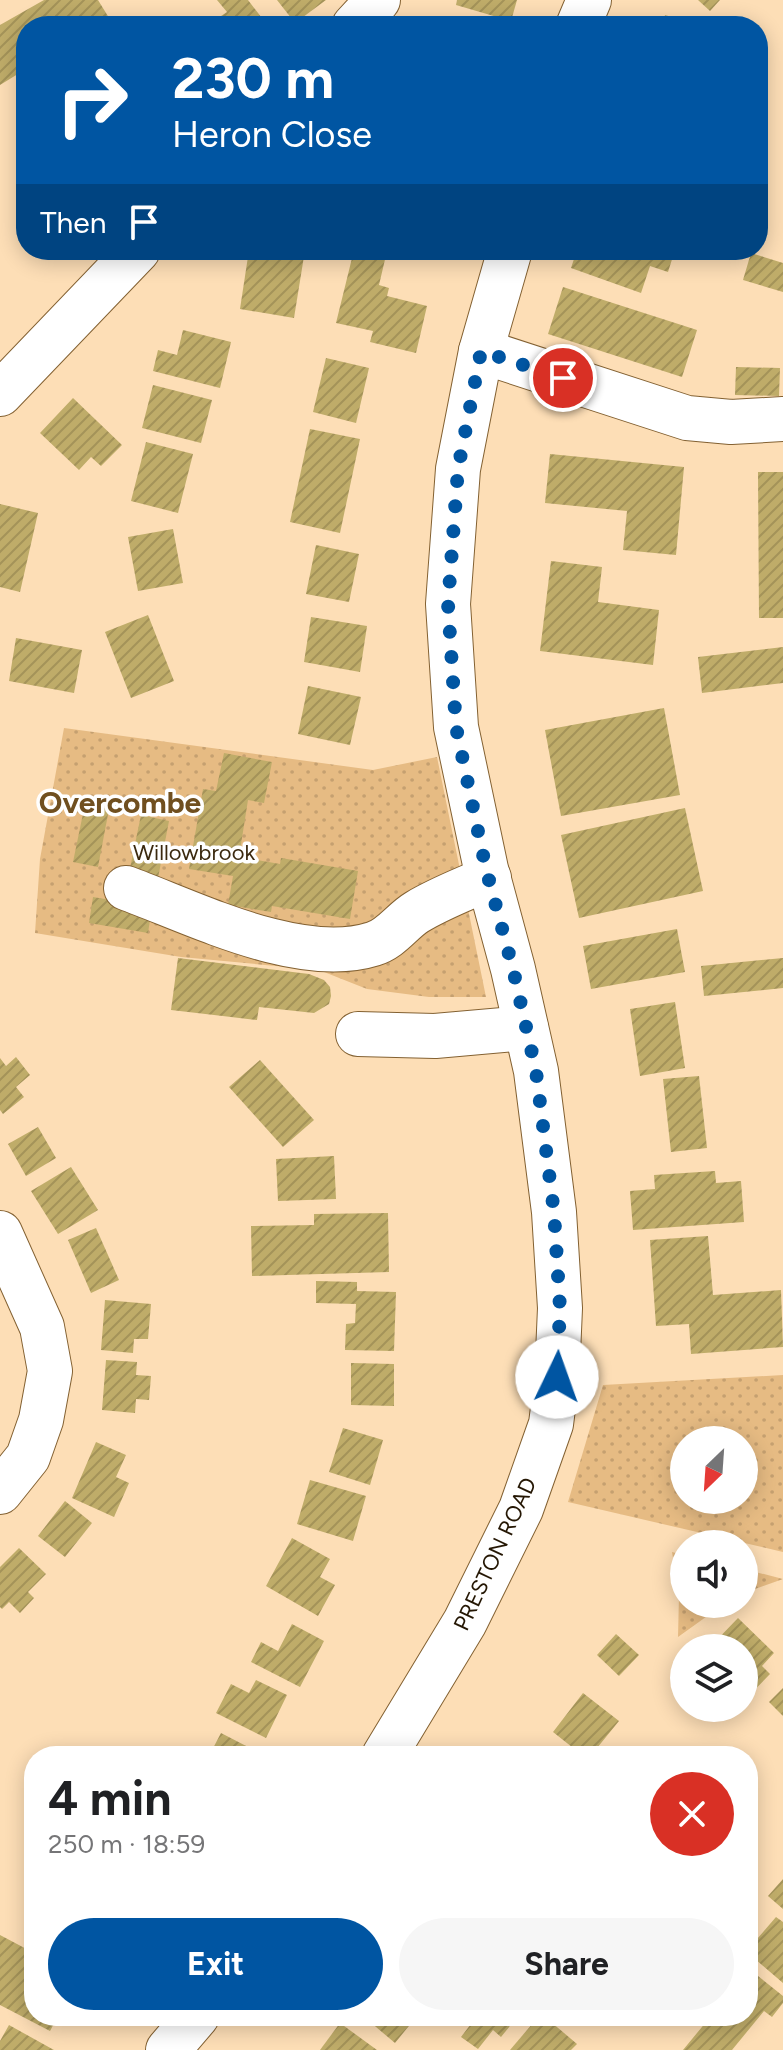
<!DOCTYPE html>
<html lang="en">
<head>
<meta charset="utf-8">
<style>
	body { margin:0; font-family:Figtree,sans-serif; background:#f6f6f6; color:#202124; height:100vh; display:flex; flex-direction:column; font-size:30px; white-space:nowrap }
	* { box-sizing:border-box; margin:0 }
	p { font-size:26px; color:#757577 }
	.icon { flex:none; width:44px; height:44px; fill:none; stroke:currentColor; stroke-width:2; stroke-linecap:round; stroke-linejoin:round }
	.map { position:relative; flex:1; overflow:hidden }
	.side { position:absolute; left:24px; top:1746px; width:734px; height:280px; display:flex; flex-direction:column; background:#fff; border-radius:32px; box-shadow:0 4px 20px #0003 }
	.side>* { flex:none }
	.top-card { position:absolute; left:16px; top:16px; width:752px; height:244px; border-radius:32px; box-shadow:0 4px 20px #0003; background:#0055a2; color:#fff; overflow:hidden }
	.needle { width:52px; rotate:205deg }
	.fabs { position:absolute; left:670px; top:1426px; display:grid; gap:16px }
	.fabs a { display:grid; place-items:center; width:88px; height:88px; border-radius:50%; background:#fff; box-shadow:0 4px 20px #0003; font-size:40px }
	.pin { position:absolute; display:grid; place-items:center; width:68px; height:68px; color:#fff; margin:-34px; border:4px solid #fff; border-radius:50%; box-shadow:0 2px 8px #0007 }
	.me { position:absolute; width:88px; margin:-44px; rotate:3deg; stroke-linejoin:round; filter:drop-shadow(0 0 6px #0008) }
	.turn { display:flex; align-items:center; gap:28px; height:168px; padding:0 24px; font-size:36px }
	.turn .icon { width:104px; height:104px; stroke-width:2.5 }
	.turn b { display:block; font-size:56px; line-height:68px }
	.then { display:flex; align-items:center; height:76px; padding:0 24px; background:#0003; gap:16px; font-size:30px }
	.round { display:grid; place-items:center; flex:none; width:84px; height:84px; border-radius:42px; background:#f6f6f6 }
	.summary { display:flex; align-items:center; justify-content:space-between; height:136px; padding:0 24px }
	h1 { font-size:48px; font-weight:700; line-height:60px }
	.action { display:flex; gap:16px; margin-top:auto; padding:16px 24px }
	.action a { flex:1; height:92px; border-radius:48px; background:#0055a2; color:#fff; font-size:32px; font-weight:700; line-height:92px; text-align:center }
	.action a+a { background:#f6f6f6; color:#202124 }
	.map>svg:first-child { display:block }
	.green { fill:url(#green-dots); fill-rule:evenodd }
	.building { fill:url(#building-hatch) }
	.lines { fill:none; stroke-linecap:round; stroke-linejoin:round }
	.minor-casing { stroke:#836132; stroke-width:46 }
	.major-casing { stroke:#836132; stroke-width:46 }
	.minor { stroke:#fff; stroke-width:44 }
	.major { stroke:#fff; stroke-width:44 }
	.route { stroke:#0055a2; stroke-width:14; stroke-dasharray:0 25.2 }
	.labels { text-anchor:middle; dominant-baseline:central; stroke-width:7; stroke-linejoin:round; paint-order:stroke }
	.park-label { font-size:22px; fill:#3b290f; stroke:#fff }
	.street-label { font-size:22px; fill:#251704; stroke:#fff }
	.district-label { font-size:30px; font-weight:bold; fill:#704f1f; stroke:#fff }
</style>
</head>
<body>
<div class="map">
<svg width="783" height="2050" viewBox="0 0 783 2050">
	<defs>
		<pattern id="green-dots" width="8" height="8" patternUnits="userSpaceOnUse" patternTransform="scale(2)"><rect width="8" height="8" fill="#e6bb83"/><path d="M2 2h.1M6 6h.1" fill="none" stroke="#c5a070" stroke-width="1.8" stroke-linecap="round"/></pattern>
		<pattern id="building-hatch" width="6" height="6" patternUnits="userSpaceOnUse" patternTransform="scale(2)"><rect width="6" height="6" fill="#bfac69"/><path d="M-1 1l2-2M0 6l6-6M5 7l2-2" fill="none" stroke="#a49359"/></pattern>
	</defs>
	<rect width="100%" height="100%" fill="#fddeb6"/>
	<!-- green -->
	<g class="green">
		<path d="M64 728 373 770 437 757 486 997H429L367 989 319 970 181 957 35 933 40 859Z"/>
		<path d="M783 1375V1552L568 1502 603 1385ZM684 1440H744V1500H684Z"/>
		<path d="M672 1552 684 1555V1604H724L678 1637 679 1595Z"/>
		<path d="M744 1569 783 1579 744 1593Z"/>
	</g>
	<!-- building -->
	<g class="building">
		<path d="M44 0H98L114 26H26V69L0 85V25Z"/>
		<path d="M217 0H248L268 26H224L218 18 227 12Z"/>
		<path d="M277 0H326L295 23Z"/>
		<path d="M457 0H517L511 21 456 5Z"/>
		<path d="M698 0H720L710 11Z"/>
		<path d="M665 15 696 25V26H662Z"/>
		<path d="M249 250H305L294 318 240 309Z"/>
		<path d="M354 250 387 251 379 285 389 288 387 296 427 306 416 353 370 342 373 331 336 323Z"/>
		<path d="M577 250H675L668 272 650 266 641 293 571 268Z"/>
		<path d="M751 253 783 263V292L743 280Z"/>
		<path d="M563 287 697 330 682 377 548 334Z"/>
		<path d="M183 330 231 342 220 388 153 371 158 350 177 355Z"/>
		<path d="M326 358 369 368 356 423 313 412Z"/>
		<path d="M736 367 780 368 779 396 735 395Z"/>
		<path d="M153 385 212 400 201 443 142 428Z"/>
		<path d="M73 398 122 445 101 466 91 457 79 470 40 433Z"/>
		<path d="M310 429 360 439 340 533 290 522Z"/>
		<path d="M146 442 193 454 178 513 131 501Z"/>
		<path d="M550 454 684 467 676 555 623 550 627 511 545 503Z"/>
		<path d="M758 472H783V618H759Z"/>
		<path d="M0 504 38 513 20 592 0 587Z"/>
		<path d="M173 529 183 583 138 591 128 537Z"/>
		<path d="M316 545 359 554 349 602 306 594Z"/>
		<path d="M551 561 602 567 598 602 659 610 653 665 540 651Z"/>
		<path d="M148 615 174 681 131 698 105 632Z"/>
		<path d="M311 617 367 626 360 672 304 662Z"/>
		<path d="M16 638 82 650 74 693 9 681Z"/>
		<path d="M783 647V683L702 693 698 657Z"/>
		<path d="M308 686 361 697 350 745 298 734Z"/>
		<path d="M664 708 680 795 561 816 545 730Z"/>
		<path d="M224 753 272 762 264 803 248 800 239 857 280 864 281 858 358 871 350 919 272 906 271 912 228 905 233 876 189 869 203 789 216 791Z"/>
		<path d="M85 804 109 809 98 867 73 862Z"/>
		<path d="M685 808 703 891 579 918 561 835Z"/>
		<path d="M141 815 169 821 158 878 129 873Z"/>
		<path d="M93 897 152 907 148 933 89 923Z"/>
		<path d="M677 929 685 972 591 989 583 946Z"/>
		<path d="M178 958 309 974 324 980 330 987 331 996 329 1004 314 1013 259 1007 257 1020 171 1010Z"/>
		<path d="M783 958V988L704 996 701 966Z"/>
		<path d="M675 1002 685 1068 640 1076 630 1009Z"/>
		<path d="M16 1057 30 1075 16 1087 24 1097 3 1114 0 1110V1058L6 1066Z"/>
		<path d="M260 1060 314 1120 283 1147 229 1087Z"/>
		<path d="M699 1076 707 1148 671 1152 663 1079Z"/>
		<path d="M38 1127 56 1158 26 1176 8 1144Z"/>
		<path d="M334 1156 336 1199 278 1201 276 1159Z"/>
		<path d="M71 1167 98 1210 58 1234 31 1191Z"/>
		<path d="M715 1171 716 1183 741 1181 744 1222 633 1230 630 1191 655 1189 654 1175Z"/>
		<path d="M388 1213 389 1272 252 1276 251 1226 314 1225V1214Z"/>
		<path d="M96 1228 119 1280 91 1293 68 1240Z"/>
		<path d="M708 1236 713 1295 781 1290 783 1347 691 1354 689 1324 656 1326 650 1240Z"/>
		<path d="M316 1281 357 1282V1291L396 1292 394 1351 345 1350 346 1324 355 1323 356 1304 316 1303Z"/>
		<path d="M105 1300 151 1304 148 1339H134L133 1353 101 1350Z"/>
		<path d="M106 1360 137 1362 136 1375 151 1376 149 1400 136 1399 135 1413 102 1410Z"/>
		<path d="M351 1363 394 1364V1406L351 1405Z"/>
		<path d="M343 1428 383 1440 370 1485 329 1472Z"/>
		<path d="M96 1442 126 1455 116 1477 129 1483 114 1517 72 1498Z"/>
		<path d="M310 1480 366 1496 353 1541 297 1524Z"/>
		<path d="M65 1501 92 1523 65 1557 38 1536Z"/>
		<path d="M292 1538 330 1559 320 1577 335 1585 318 1616 266 1586Z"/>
		<path d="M19 1548 46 1574 28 1592 34 1598 20 1613 9 1602 2 1609 0 1607V1567Z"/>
		<path d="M738 1618 774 1653 762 1666 770 1674 744 1701V1648L711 1646Z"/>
		<path d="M292 1624 324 1641 300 1687 251 1662 261 1642 278 1651Z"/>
		<path d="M616 1634 639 1655 619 1676 597 1655Z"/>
		<path d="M256 1680 287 1695 266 1738 216 1713 231 1684 249 1693Z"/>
		<path d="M783 1688V1716L769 1702Z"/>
		<path d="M583 1693 619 1721 597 1748 607 1756H572L577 1751 553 1732Z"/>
		<path d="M221 1733 250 1748 246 1756H195L199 1748 210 1754Z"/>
		<path d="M550 1746 562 1756H542Z"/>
		<path d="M783 1879V1909L768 1896Z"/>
		<path d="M776 1917 783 1922V1983L748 1953V1931L757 1939Z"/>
		<path d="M0 1935 34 1953V2016H58L50 2031 0 2005Z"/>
		<path d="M748 1968 783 1996V2003L772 2017 764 2011 732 2050H683L711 2016H748Z"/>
		<path d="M363 2016H417L395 2043Z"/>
		<path d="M477 2016H518L501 2037 493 2030 478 2049 461 2037Z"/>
		<path d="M539 2016H544L577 2044 571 2050H510Z"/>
		<path d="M340 2023 377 2050H320Z"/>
		<path d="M9 2025 54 2050H0V2041Z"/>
	</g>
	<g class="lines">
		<defs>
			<g id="minor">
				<path d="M354 26 378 0"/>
				<path d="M481 351 687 418 731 422 783 419"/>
				<path d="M0 394 138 250"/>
				<path d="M126 888C194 913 300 967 373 944 391 939 402 921 417 912 440 898 465 889 489 878"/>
				<path d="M358 1034 435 1036 526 1028"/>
				<path d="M0 1233 42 1327 50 1371 41 1420 28 1457 0 1492"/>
			</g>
			<g id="major">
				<path d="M578 26 589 0"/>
				<path d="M384 1756 465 1622 521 1509 551 1424 557 1377 560 1308 554 1212 536 1071 513 969 486 869 456 727 448 604 458 469 481 351 510 250"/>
				<path d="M168 2050 197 2016"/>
			</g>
		</defs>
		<!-- minor casing -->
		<use href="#minor" class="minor-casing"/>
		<!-- major casing -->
		<use href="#major" class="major-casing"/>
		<!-- minor -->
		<use href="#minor" class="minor"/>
		<!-- major -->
		<use href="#major" class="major"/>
	</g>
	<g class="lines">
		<!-- route -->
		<path class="route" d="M557 1377 560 1308 554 1212 536 1071 513 969 486 869 456 727 448 604 458 469 481 351 563 378"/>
	</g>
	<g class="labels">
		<!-- park labels -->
		<g class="park-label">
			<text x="194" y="852">Willowbrook</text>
		</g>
		<!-- street labels -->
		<g class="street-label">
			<text transform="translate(495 1554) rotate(-65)">PRESTON ROAD</text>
		</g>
		<!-- district labels -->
		<g class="district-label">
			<text x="120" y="802">Overcombe</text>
		</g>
	</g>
</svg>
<div class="fabs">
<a><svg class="needle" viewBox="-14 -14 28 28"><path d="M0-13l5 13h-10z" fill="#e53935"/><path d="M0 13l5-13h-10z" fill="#757577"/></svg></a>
<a><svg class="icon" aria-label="sound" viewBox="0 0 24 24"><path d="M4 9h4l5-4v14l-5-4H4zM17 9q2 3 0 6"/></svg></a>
<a><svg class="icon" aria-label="layers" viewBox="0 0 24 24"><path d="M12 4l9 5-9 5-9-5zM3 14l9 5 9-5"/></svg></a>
</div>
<div class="pin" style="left:563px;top:378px;background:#d93025"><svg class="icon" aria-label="arrive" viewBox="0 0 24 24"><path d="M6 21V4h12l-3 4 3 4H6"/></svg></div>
<svg class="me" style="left:557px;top:1377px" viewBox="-20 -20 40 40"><circle r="19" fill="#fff"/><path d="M0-13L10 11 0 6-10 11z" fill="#0055a2"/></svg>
<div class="top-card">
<div class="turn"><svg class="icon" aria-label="right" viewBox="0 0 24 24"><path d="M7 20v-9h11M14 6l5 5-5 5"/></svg><div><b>230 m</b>Heron Close</div></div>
<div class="then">Then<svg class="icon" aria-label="arrive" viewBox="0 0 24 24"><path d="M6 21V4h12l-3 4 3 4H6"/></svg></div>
</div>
<section class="side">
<div class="summary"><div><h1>4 min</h1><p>250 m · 18:59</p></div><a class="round" style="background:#d93025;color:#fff"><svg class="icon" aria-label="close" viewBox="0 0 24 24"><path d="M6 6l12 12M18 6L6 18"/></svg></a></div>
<div class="action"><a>Exit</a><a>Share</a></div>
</section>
</div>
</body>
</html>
